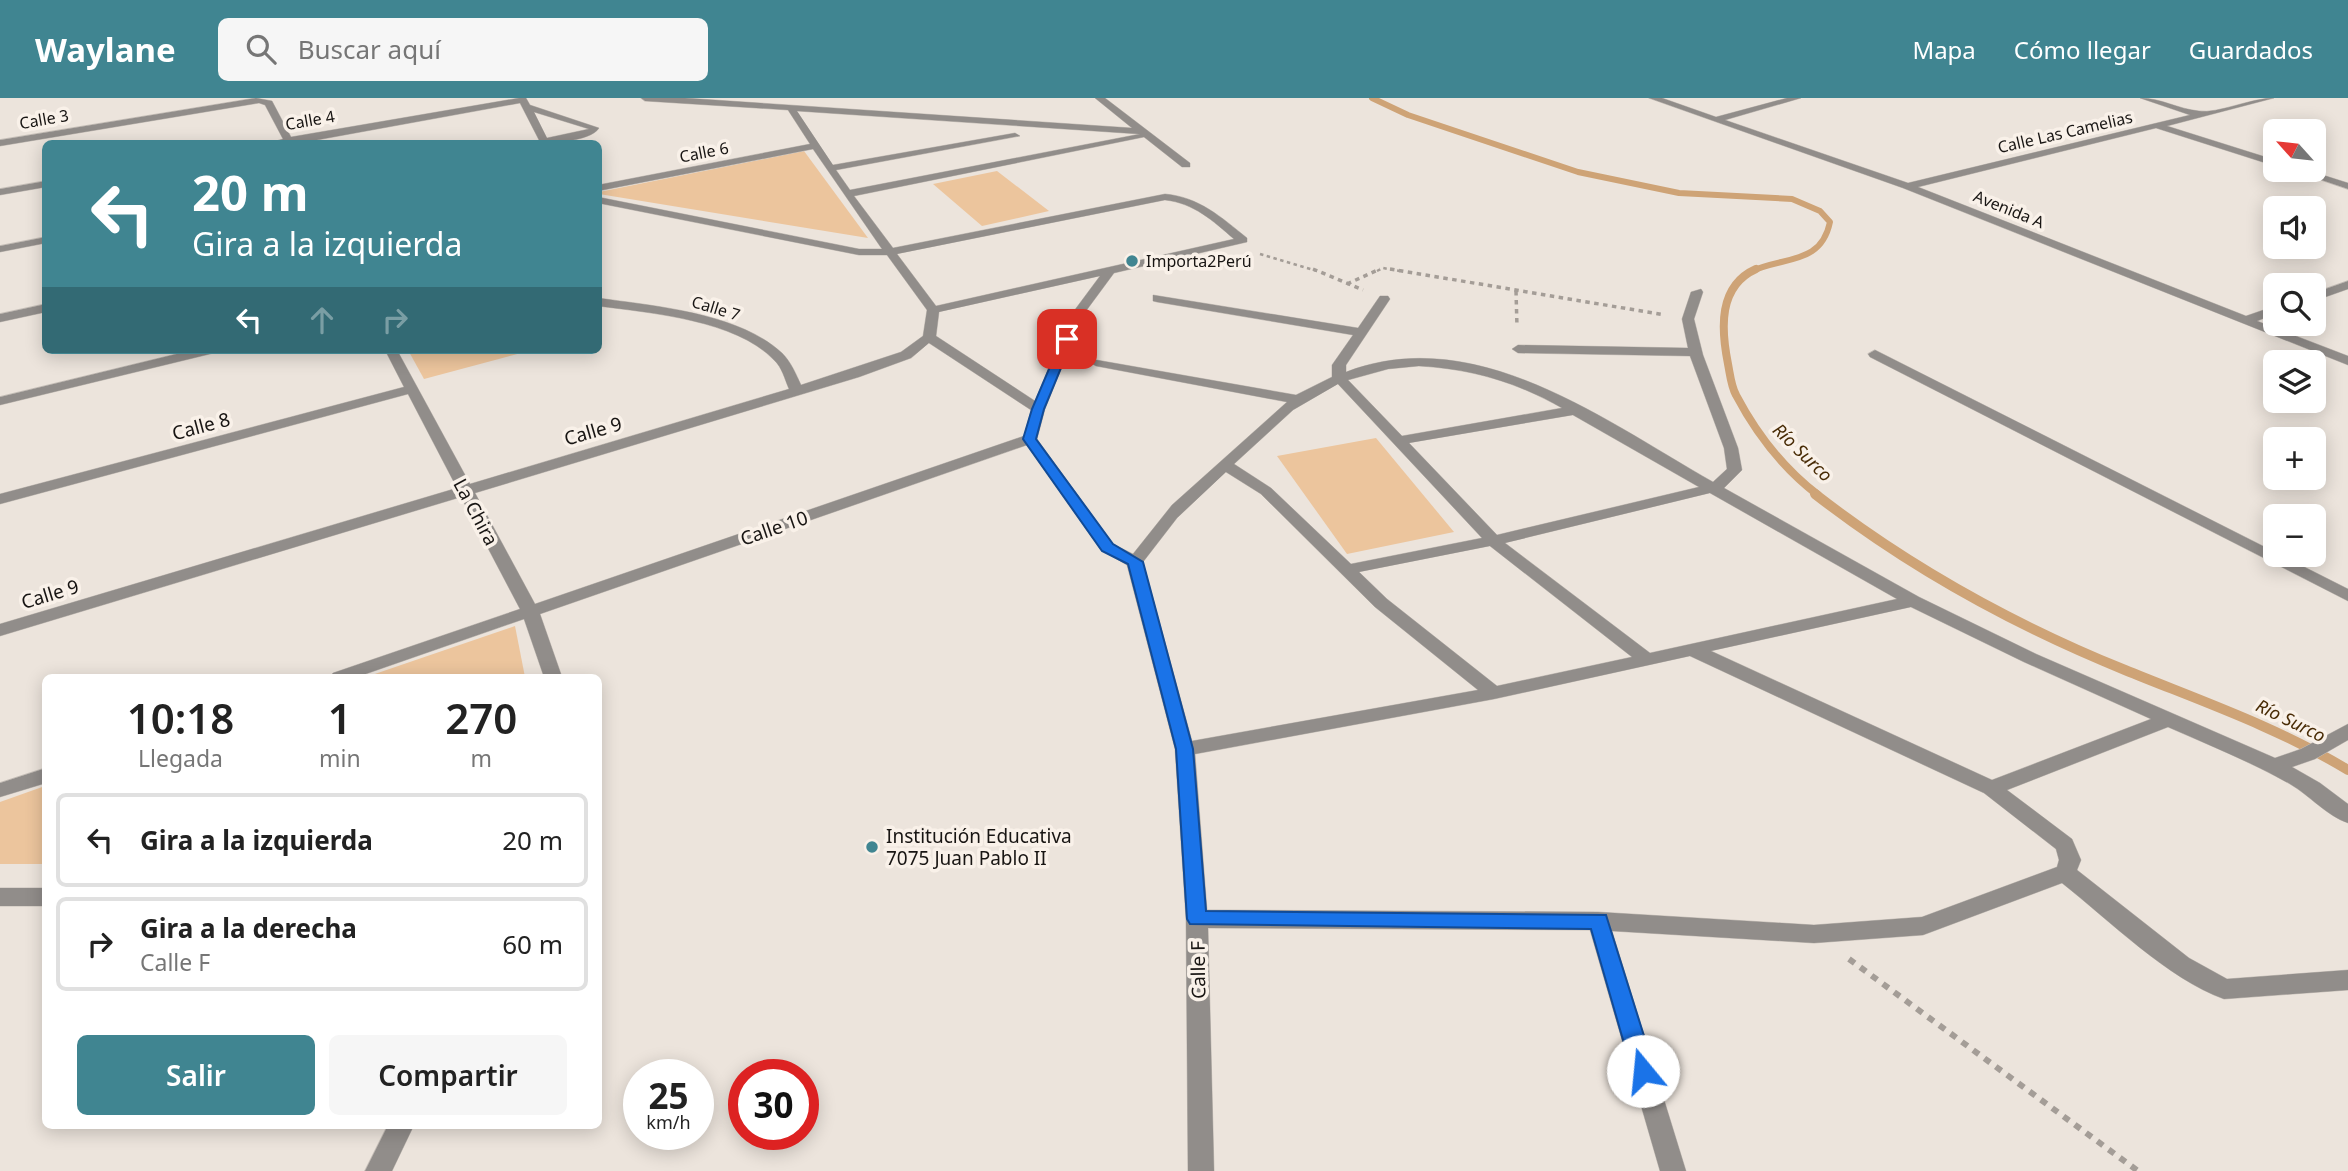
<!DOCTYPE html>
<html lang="es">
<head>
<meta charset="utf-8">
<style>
	body { margin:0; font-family:"Noto Sans",sans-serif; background:#f6f6f6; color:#222; height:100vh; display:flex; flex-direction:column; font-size:26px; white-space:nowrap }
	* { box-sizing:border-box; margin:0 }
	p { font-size:23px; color:#767676 }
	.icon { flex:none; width:38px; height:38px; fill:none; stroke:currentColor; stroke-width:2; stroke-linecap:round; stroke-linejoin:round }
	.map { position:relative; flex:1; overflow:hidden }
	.side { position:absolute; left:42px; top:576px; width:560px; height:455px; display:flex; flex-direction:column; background:#fff; border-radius:10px; box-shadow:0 4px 18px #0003 }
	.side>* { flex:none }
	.top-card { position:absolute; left:42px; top:42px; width:560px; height:214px; border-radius:10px; box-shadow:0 4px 18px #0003; background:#408591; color:#fff; overflow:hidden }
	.needle { width:46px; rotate:297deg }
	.tools { position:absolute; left:2263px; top:21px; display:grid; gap:14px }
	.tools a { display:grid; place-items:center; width:63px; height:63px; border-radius:10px; background:#fff; box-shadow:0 4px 18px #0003; font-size:35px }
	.speed { position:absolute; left:623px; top:961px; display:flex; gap:14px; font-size:35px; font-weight:700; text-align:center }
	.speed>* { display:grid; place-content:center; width:91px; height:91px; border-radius:50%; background:#fff; box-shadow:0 4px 18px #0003; line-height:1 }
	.speed small { font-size:18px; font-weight:400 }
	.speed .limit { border:10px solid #d22; background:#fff; color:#111 }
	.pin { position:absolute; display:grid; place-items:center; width:60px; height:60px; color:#fff; margin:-30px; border-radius:14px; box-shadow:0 4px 10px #0006 }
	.me { position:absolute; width:77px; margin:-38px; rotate:343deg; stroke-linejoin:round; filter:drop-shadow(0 0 5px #0008) }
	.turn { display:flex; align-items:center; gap:24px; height:147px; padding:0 35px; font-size:32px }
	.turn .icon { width:91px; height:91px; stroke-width:2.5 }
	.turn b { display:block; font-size:49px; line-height:60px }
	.lanes { display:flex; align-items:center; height:66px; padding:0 35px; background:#0003; justify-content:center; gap:35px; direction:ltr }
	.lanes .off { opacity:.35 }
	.eta { display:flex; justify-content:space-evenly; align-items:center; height:119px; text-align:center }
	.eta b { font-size:42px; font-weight:600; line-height:49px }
	.primary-button { display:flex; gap:14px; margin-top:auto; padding:14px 35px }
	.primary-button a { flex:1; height:80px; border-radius:10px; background:#408591; color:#fff; font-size:28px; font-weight:600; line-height:80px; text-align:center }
	.primary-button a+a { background:#f6f6f6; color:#222 }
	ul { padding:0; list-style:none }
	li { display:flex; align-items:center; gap:21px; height:94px; margin:0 14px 10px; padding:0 21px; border:4px solid #e0e0e0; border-radius:10px }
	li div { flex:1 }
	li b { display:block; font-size:26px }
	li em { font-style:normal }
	header { display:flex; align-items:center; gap:42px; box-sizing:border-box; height:98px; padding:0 35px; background:#408591; color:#fff }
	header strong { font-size:33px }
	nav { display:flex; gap:38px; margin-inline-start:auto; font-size:24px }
	.search { width:490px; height:63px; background:#f6f6f6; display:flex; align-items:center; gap:18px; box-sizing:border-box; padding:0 24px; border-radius:10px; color:#767676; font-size:26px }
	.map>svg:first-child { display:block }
	.green { fill:#ecc59d }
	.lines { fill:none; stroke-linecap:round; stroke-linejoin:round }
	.stream-far2 { stroke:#cea376; stroke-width:6 }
	.stream-far1 { stroke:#cea376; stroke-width:8 }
	.stream { stroke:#cea376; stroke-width:10 }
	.street-casing { stroke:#c6bfb8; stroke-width:1 }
	.path-far2 { stroke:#a49d97; stroke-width:2.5; stroke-dasharray:3.5 3.5; stroke-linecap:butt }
	.path-far1 { stroke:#a49d97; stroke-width:3.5; stroke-dasharray:4.5 4.5; stroke-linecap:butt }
	.path { stroke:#a49d97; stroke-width:6; stroke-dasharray:7 7; stroke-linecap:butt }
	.street { fill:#918d8a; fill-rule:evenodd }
	.route { fill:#1a73e8; stroke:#114b97; stroke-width:2 }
	.poi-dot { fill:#408591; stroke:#f9f1e9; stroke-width:2.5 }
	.labels { text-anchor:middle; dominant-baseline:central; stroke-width:7; stroke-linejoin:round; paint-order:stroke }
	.far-street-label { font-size:16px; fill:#181513; stroke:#f9f1e9 }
	.far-poi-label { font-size:16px; fill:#181513; stroke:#f9f1e9; text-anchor:start }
	.far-water-label { font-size:18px; font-style:italic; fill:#492c06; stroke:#f9f1e9 }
	.street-label { font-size:19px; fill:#181513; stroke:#f9f1e9 }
	.poi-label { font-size:19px; fill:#181513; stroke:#f9f1e9; text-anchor:start }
</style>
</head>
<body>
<header>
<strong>Waylane</strong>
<div class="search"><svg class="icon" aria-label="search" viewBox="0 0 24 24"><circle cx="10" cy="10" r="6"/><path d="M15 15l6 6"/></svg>Buscar aquí</div>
<nav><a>Mapa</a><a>Cómo llegar</a><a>Guardados</a></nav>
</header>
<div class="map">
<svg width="2348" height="1073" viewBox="0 0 2348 1073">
	<rect width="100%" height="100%" fill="#ece4dc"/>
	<!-- green -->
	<g class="green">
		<path d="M804 53 868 140 599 96V94Z"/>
		<path d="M997 73 1049 113 982 128 933 86Z"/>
		<path d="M408 252H532L424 281Z"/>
		<path d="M1376 340 1454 434 1347 456 1277 358Z"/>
		<path d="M515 528 525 579H366Z"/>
		<path d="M45 688V766H0V704Z"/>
	</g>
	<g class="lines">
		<!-- stream-far2 -->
		<path class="stream-far2" d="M1372 0 1408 17 1578 74 1679 95 1792 101 1820 113 1830 124C1821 167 1785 158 1752 173"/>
		<!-- stream-far1 -->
		<path class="stream-far1" d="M1756 171C1718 188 1721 231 1728 266 1730 276 1731 288 1736 297 1756 335 1784 371 1818 397"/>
		<!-- stream -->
		<path class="stream" d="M1815 396C1909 469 2014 527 2125 572 2201 603 2277 629 2348 672"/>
		<defs>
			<g id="street">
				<path d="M256 0 272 3 291 39 519 0H526L530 7 599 30C591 44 544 46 529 46L539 42 520 5 295 46H265L283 41 265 7 259 5 0 48V42ZM534 14 589 31 547 40Z"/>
				<path d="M641 0H685L1132 30 1095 0H1105L1190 65V69H1182L1144 39 854 98 893 150 1165 96C1199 99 1221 119 1247 140V144L1114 175 1083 217 1045 311 1037 341 1113 446 1133 456 1172 407 1287 304 1096 268 1089 264 1091 261 1296 297 1332 279V267L1353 237 1157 204 1153 203V197L1358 230 1380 198H1388L1390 201 1346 267V274C1476 224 1605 323 1713 384L1727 371 1724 350 1690 258 1518 255 1512 251 1518 247 1688 250 1682 221 1691 194 1701 191 1703 194 1694 221 1703 257 1738 350 1742 372 1724 390 1919 499 2036 556 2275 660 2301 651 2348 626V642L2315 661 2292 669 2320 685 2348 706V725C2327 718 2309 697 2290 686 2251 664 2209 647 2168 629L2007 692 2072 741 2081 762 2077 772 2189 860 2227 881 2348 872V892L2224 901C2168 881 2109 822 2062 785L1923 837 1814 845 1612 833 1686 1073H1660L1590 832 1208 830 1214 1073H1188L1186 821 1175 651 1127 467 1101 452 1027 347 540 516 562 579H544L524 521 357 579H330L333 575 520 511 461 399 0 538V526L457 390 408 296 0 406V396L404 289 385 252H397L470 386 789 291C785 282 782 269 774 262 736 222 651 215 598 208V200C655 208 739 215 782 255 791 264 796 276 801 287L901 254 923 238 927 212 887 157H859L598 105V99L859 151H882L813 51 598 93V87L810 46 788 12 645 3ZM797 13 1139 36H1140L850 92 836 72 1020 38 1015 35 833 67ZM1165 102C1194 105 1213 123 1234 141L936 208 897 156ZM1100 178 1071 217 1035 303 936 238 939 214ZM929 245 1031 312 1024 338 535 506 475 395 859 279 911 260ZM1419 268C1472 271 1516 284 1562 310L1402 338 1348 282 1388 271ZM1338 286 1482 440 1351 466 1271 390 1234 366 1293 312ZM1573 317 1699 389 1497 437 1409 345ZM1226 374 1261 396 1375 509 1478 592 1192 643 1143 464 1177 420ZM1710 395 1897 501 1650 555 1505 445ZM1490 448 1632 559 1497 588 1387 501 1359 474ZM1911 509 2024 564 2151 621 1992 682 1711 553ZM1690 558 1984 695 2056 751 2059 762 2057 769 1922 819 1814 827 1598 814 1207 812 1195 656 1494 601Z"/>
				<path d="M1649 0H1662L1716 19 1787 0H1801L1725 22 1908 85 2190 17 2140 0C2161 0 2178 11 2199 13 2217 16 2251 0 2274 0L2167 28 2275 62V68L2156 30 1918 89 2246 218 2275 208V216L2257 223 2348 258V267L1903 90Z"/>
				<path d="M2292 72H2307L2348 85V91Z"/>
				<path d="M46 83V89L0 97V91Z"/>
				<path d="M46 139V145L0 154V148Z"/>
				<path d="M2348 183V191L2314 203V195Z"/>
				<path d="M46 206V214L0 224V216Z"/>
				<path d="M193 252H215L214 255 0 307V299Z"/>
				<path d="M1875 252 2348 491V503L1870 259 1868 256Z"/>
				<path d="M46 670V685L0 699V685Z"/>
				<rect x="0" y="790" width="46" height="18"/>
				<path d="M388 1027H414L392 1073H365Z"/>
			</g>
		</defs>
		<!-- street casing -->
		<use href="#street" class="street-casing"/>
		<!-- path-far2 -->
		<g class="path-far2">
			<path d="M1260 156 1317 173"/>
			<path d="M1377 173 1383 170 1400 173"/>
		</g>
		<!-- path-far1 -->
		<g class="path-far1">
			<path d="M1313 171 1363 192"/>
			<path d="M1390 171 1665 217"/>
			<path d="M1347 186 1380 171"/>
			<path d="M1516 193 1517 229"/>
		</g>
		<!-- path -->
		<path class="path" d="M1849 861 2138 1073"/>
		<!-- street -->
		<use href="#street" class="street"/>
	</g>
	<!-- route -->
	<path class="route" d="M1063 238 1073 241 1044 311 1036 341 1113 446 1143 464 1193 651 1206 813 1606 817 1655 973 1651 980 1643 983 1636 980 1632 973 1591 831 1190 826 1187 821 1176 651 1128 466 1102 453 1023 341 1032 311Z"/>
	<!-- markers -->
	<g class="poi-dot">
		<circle cx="1132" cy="163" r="7"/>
		<circle cx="872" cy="749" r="7"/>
	</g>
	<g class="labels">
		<!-- far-street labels -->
		<g class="far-street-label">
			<text transform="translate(44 21) rotate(-10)">Calle 3</text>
			<text transform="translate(310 22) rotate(-10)">Calle 4</text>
			<text transform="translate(2065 34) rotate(-13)">Calle Las Camelias</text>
			<text transform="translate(704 54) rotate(-11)">Calle 6</text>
			<text transform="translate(2009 111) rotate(22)">Avenida A</text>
			<text transform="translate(716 210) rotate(17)">Calle 7</text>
		</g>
		<!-- far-poi labels -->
		<g class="far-poi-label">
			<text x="1146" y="163">Importa2Perú</text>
		</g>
		<!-- far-water labels -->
		<g class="far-water-label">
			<text transform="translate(1803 354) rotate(44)">Río Surco</text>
			<text transform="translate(2291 622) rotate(26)">Río Surco</text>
		</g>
		<!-- street labels -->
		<g class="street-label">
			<text transform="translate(201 328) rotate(-15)">Calle 8</text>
			<text transform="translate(593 333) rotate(-16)">Calle 9</text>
			<text transform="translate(476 414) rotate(62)">La Chira</text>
			<text transform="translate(774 430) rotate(-19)">Calle 10</text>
			<text transform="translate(50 496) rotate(-17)">Calle 9</text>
			<text transform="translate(1198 872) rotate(-91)">Calle F</text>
		</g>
		<!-- poi labels -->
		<g class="poi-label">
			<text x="886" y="738">Institución Educativa<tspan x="886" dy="22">7075 Juan Pablo II</tspan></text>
		</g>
	</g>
</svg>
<div class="tools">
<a><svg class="needle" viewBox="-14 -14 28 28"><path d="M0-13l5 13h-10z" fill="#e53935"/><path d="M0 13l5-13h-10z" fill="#767676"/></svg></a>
<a><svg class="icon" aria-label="sound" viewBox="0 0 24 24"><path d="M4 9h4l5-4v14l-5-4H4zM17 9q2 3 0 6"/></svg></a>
<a><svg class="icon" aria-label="search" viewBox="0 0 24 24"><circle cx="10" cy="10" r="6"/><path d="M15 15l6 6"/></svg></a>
<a><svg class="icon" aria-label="layers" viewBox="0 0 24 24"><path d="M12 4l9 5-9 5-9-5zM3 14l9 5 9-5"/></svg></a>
<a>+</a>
<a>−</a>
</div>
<div class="speed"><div>25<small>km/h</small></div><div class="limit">30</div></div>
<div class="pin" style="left:1067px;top:241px;background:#d93025"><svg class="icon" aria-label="arrive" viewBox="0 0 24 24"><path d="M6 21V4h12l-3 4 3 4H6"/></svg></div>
<svg class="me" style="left:1643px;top:973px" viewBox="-20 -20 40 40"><circle r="19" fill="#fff"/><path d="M0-13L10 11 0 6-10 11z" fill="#1a73e8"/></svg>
<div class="top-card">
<div class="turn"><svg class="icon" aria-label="left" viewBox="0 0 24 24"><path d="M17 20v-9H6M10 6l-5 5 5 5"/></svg><div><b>20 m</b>Gira a la izquierda</div></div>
<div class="lanes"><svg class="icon" aria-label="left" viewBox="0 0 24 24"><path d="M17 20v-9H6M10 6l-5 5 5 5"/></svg><svg class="icon off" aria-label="ahead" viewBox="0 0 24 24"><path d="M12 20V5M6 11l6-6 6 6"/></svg><svg class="icon off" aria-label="right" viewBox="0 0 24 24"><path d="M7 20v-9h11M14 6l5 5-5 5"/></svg></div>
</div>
<section class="side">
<div class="eta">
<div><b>10:18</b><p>Llegada</p></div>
<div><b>1</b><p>min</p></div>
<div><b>270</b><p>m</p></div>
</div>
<ul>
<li><svg class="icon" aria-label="left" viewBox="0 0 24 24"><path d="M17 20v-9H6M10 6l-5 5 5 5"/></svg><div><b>Gira a la izquierda</b></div><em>20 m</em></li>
<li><svg class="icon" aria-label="right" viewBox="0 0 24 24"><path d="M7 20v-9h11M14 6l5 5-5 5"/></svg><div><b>Gira a la derecha</b><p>Calle F</p></div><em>60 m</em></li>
</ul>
<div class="primary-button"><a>Salir</a><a>Compartir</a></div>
</section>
</div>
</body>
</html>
